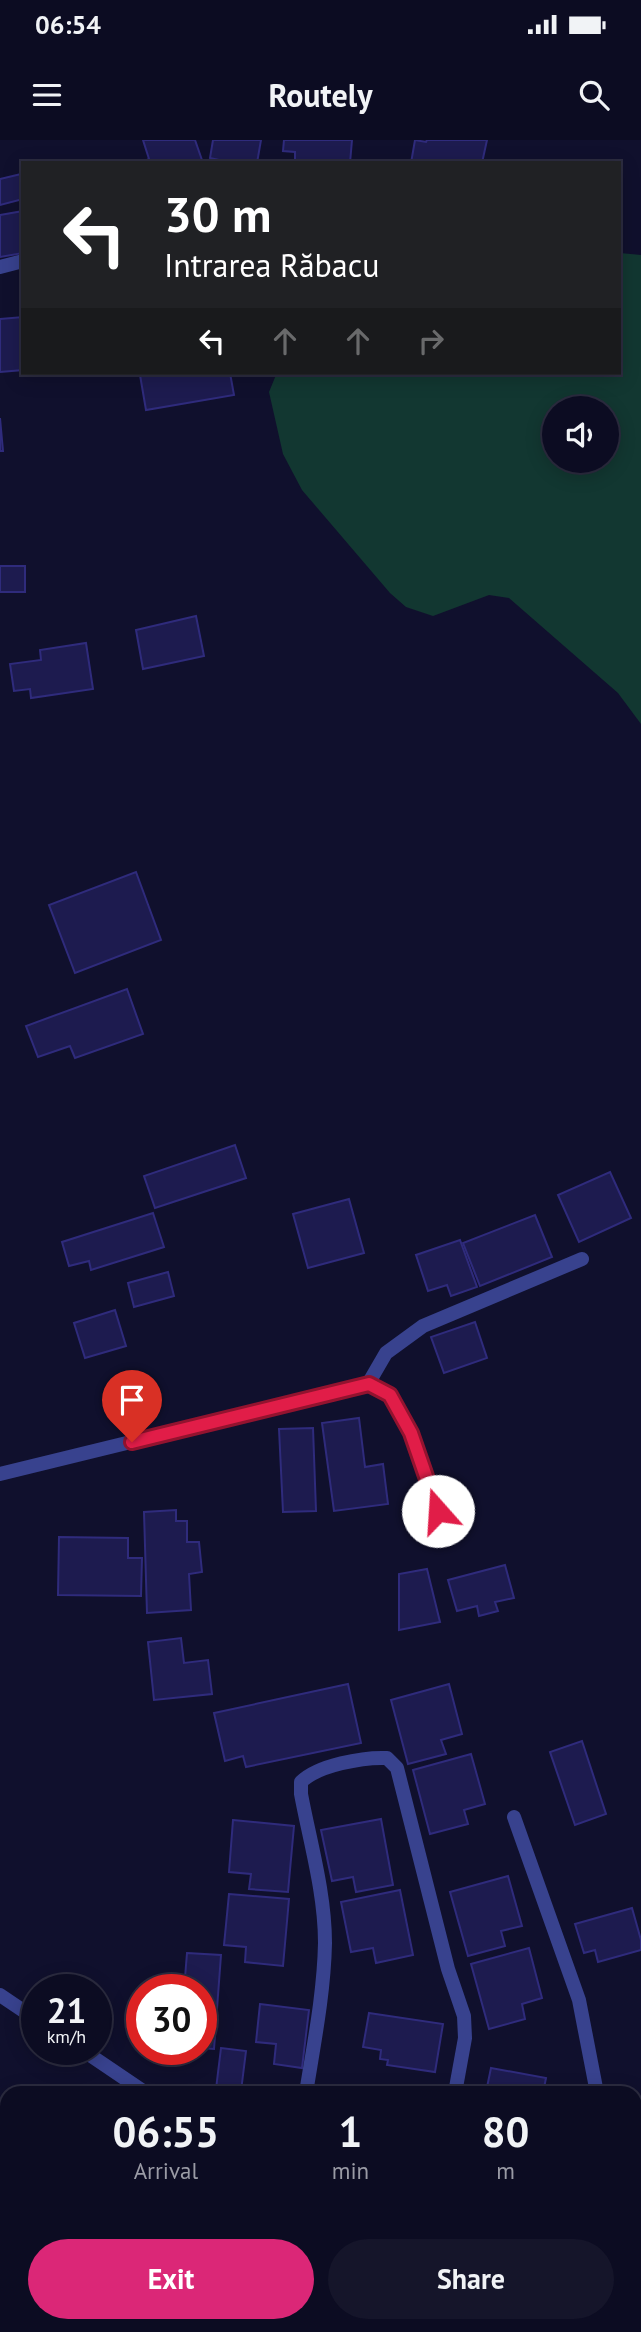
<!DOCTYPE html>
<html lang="en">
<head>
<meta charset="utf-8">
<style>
	body { margin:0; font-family:"PT Sans",sans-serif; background:#15152a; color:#f1f3f6; height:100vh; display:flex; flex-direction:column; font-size:26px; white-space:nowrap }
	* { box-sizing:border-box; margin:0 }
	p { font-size:23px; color:#9a9ba5 }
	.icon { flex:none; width:38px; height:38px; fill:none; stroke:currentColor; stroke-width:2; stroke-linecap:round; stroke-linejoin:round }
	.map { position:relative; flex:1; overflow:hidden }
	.panel { position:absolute; left:0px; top:1946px; width:642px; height:247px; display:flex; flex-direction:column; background:#0c0c22; border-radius:21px 21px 0 0; box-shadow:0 4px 18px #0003,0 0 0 2px #2c2c40 }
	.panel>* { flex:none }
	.guide { position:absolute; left:21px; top:21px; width:600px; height:214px; border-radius:0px; box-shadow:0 4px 18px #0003,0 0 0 2px #2c2c40; background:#202124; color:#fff; overflow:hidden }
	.tools { position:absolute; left:542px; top:256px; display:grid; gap:14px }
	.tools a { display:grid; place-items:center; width:77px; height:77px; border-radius:50%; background:#0c0c22; box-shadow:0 4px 18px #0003,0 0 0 2px #2c2c40; font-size:35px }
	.speed { position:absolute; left:21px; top:1834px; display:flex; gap:14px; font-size:35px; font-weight:700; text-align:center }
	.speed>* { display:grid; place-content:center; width:91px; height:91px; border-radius:50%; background:#0c0c22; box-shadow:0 4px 18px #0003,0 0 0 2px #2c2c40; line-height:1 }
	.speed small { font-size:18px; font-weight:400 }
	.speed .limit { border:10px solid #d22; background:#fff; color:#111 }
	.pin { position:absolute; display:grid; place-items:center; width:60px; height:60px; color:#fff; margin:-72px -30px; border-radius:50% 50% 50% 0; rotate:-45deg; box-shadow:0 0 7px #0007 }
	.pin .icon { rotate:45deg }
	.me { position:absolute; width:77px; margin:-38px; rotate:341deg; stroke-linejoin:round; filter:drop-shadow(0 0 5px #0008) }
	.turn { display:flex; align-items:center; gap:24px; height:147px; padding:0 28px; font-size:32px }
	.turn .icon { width:91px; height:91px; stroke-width:2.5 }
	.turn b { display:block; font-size:49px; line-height:60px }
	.lanes { display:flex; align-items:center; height:66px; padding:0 28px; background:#0003; justify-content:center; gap:35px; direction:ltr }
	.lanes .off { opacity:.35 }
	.eta { display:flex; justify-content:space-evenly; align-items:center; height:119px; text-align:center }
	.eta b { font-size:42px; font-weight:800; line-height:49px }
	.button { display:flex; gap:14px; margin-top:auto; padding:14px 28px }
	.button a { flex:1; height:80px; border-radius:42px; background:#db2777; color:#fff; font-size:28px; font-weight:800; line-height:80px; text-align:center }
	.button a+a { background:#15152a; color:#f1f3f6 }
	.status { display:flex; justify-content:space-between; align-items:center; height:49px; padding:0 35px; background:#0c0c22; direction:ltr }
	.status svg { height:19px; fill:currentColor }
	header { display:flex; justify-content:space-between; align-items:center; height:91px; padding:0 28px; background:#0c0c22; font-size:32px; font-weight:800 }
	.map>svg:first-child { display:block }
	.green { fill:#123731; fill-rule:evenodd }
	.building { fill:#1d1b4f; stroke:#2f2b7c; stroke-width:2 }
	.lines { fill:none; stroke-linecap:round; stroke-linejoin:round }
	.street { stroke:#38428e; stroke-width:14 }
	.route-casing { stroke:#92132f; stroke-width:18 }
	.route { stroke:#e11d48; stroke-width:12 }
</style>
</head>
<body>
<div class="status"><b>06:54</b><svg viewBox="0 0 49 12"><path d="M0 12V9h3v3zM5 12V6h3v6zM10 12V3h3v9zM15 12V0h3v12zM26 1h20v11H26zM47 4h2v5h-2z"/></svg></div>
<header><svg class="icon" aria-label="menu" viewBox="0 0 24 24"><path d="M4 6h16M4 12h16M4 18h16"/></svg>Routely<svg class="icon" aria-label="search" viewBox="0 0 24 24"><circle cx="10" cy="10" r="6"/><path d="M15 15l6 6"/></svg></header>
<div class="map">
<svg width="641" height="2192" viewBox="0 0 641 2192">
	<rect width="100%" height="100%" fill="#10102d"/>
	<!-- green -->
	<path class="green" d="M620 113 641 115V584L618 553 509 458 489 455 433 476 406 467 390 453 302 350 283 314 269 252 276 235 280 233H620ZM555 268H607V320H555Z"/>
	<!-- building -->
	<g class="building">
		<path d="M143 0H195L203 23H141L149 19Z"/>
		<path d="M213 0H261L257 23H224V21L210 18Z"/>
		<path d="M284 0H352L350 23H295V12L283 11Z"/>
		<path d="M415 0 426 2 427 0H487L482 23H411Z"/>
		<path d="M21 34 23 59 0 65V39Z"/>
		<path d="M23 71V113L0 117V75Z"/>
		<path d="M23 177V230L0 232V179Z"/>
		<path d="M156 233H230L234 255 146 270 140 235Z"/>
		<path d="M0 278 3 311H0Z"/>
		<rect x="0" y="426" width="25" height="26"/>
		<path d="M196 476 204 516 143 529 136 490Z"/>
		<path d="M86 503 93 549 31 558 30 549 14 551 10 524 41 520 40 510Z"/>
		<path d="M136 732 161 800 75 833 49 765Z"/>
		<path d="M127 849 143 894 75 918 70 906 38 917 26 886Z"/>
		<path d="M235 1005 246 1038 155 1068 144 1036Z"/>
		<path d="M610 1032 631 1078 579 1102 558 1055Z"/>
		<path d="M349 1059 364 1113 308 1128 293 1074Z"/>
		<path d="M153 1073 164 1107 91 1130 89 1121 69 1126 62 1102Z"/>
		<path d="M535 1075 552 1117 480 1146 463 1103Z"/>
		<path d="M460 1100 477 1147 451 1156 447 1145 428 1151 416 1115Z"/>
		<path d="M168 1132 174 1156 134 1167 128 1143Z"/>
		<path d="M115 1170 126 1206 85 1218 74 1183Z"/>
		<path d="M475 1182 487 1218 444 1233 431 1197Z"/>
		<path d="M359 1278 365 1327 383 1324 388 1364 334 1371 322 1283Z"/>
		<path d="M313 1288 316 1371 283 1372 279 1289Z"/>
		<path d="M176 1370V1381H187V1402H199L202 1432 189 1434 191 1470 147 1473 144 1372Z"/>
		<path d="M59 1397 128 1398V1418H142L141 1456 58 1455Z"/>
		<path d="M505 1425 514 1458 495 1462 498 1471 479 1476 477 1466 457 1471 448 1440Z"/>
		<path d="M427 1429 440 1482 399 1490V1434Z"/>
		<path d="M181 1498 184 1523 208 1520 212 1554 154 1560 148 1502Z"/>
		<path d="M348 1544 361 1603 246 1627 243 1616 225 1621 214 1573Z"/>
		<path d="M449 1544 462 1594 441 1600 446 1614 408 1624 391 1560Z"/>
		<path d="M582 1601 606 1674 575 1685 550 1612Z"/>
		<path d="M471 1614 485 1664 464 1670 468 1684 430 1694 413 1630Z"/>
		<path d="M381 1679 393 1745 356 1752 353 1737 332 1741 321 1690Z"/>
		<path d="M233 1680 294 1686 288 1752 249 1749 251 1734 229 1732Z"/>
		<path d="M508 1736 522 1786 501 1791 505 1806 468 1816 450 1752Z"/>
		<path d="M400 1750 413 1815 376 1823 373 1808 351 1812 341 1762Z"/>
		<path d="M229 1754 289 1759 283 1826 245 1822 246 1807 224 1805Z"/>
		<path d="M632 1768 641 1800V1810L598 1822 595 1810 584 1813 575 1784Z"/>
		<path d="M529 1808 542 1858 522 1864 525 1879 489 1889 471 1824Z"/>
		<path d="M187 1813 221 1815 214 1909 201 1908V1850H184Z"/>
		<path d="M260 1864 309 1870 302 1928 274 1924 276 1904 256 1902Z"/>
		<path d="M369 1873 443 1884 435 1932 387 1925 388 1920 380 1919 381 1910 363 1907Z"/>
		<path d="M221 1908 246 1911 241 1951 216 1949Z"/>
		<path d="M491 1928 546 1938 543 1953 486 1952Z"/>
		<path d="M635 2112H641V2186H639L641 2162 635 2161Z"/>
		<path d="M116 2186H213V2192L116 2191Z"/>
		<rect x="397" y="2186" width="49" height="6"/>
		<rect x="462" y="2186" width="35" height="6"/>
		<path d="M540 2186H627L626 2192H540Z"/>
	</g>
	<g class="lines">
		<!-- street -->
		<g class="street">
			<path d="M0 127 23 121"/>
			<path d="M368 1244 386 1213 423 1186 582 1119"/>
			<path d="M368 1244 390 1255 411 1293 438 1371"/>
			<path d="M0 1334 368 1244"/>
			<path d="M514 1677 579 1860 597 1953"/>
			<path d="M0 1855 37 1880"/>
			<path d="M81 1909 146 1953"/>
			<path d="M306 1953C314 1903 324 1853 325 1803 325 1753 310 1702 301 1654V1642C318 1625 363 1617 387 1618L397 1628 448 1829 464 1876 465 1898 455 1953"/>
			<path d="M635 2057 641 2055"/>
		</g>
	</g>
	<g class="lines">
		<defs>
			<path id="route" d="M132 1302 369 1244 390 1255 411 1293 438 1371"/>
		</defs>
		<!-- route casing -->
		<use href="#route" class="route-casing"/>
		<!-- route -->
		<use href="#route" class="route"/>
	</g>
</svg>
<div class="tools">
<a><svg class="icon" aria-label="sound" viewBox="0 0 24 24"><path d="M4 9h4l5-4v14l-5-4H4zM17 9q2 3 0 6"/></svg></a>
</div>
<div class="speed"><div>21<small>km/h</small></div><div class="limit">30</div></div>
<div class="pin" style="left:132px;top:1302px;background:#d93025"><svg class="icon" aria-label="arrive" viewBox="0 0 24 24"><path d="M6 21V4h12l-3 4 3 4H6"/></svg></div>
<svg class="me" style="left:438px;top:1371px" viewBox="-20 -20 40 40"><circle r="19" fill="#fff"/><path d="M0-13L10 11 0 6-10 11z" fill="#e11d48"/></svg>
<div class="guide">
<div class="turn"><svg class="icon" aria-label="left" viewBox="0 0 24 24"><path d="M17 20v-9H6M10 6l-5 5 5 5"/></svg><div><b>30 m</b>Intrarea Răbacu</div></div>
<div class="lanes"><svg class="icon" aria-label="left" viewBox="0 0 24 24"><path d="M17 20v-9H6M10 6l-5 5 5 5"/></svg><svg class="icon off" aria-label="ahead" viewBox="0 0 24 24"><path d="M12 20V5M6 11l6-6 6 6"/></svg><svg class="icon off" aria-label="ahead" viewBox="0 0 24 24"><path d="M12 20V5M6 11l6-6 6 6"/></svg><svg class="icon off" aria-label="right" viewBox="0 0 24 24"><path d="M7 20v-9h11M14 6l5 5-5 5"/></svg></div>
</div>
<section class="panel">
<div class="eta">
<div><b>06:55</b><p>Arrival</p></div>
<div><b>1</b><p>min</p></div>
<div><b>80</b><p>m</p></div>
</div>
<div class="button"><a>Exit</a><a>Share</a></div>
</section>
</div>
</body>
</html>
